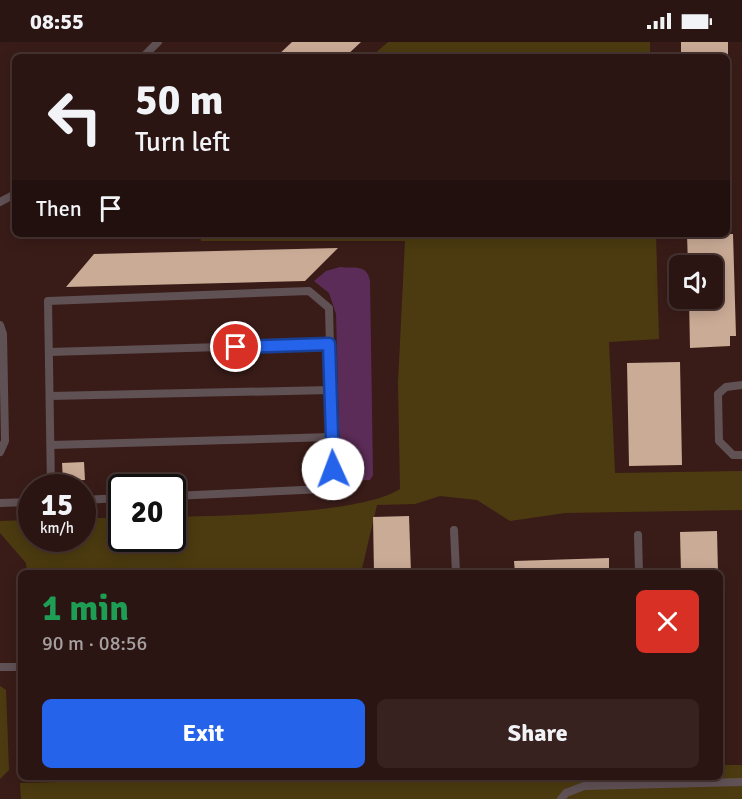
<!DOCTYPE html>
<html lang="en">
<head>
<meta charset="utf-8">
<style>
	body { margin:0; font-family:Signika,sans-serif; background:#372220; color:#f1f3f6; height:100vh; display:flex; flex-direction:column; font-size:22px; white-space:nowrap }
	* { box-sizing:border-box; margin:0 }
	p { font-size:20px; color:#a69f9f }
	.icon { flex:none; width:33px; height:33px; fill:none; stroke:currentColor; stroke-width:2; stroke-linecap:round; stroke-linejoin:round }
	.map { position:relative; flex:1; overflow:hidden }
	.side { position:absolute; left:18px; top:528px; width:705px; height:210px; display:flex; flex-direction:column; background:#2b1512; border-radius:9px; box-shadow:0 3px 15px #0003,0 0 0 2px #473432 }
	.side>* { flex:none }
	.guide { position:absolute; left:12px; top:12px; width:718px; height:183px; border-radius:9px; box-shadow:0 3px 15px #0003,0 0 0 2px #473432; background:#2b1512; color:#f1f3f6; overflow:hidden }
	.fabs { position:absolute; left:669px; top:213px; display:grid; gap:12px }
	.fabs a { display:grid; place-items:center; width:54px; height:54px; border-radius:9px; background:#2b1512; box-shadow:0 3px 15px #0003,0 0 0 2px #473432; font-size:30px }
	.speed { position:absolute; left:18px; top:432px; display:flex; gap:12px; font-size:30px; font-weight:700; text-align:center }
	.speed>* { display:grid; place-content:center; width:78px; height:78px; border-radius:50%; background:#2b1512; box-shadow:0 3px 15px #0003,0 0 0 2px #473432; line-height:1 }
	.speed small { font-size:15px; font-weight:400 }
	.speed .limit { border:3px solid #111; border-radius:9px; background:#fff; color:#111 }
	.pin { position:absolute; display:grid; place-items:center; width:51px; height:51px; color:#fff; margin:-26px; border:3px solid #fff; border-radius:50%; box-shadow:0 2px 6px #0007 }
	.me { position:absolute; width:66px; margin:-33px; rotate:358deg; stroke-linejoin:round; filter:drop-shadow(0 0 4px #0008) }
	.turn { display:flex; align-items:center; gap:21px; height:126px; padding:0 24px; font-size:27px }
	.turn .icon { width:78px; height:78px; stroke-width:2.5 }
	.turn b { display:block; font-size:42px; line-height:51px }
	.then { display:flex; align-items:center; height:57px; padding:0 24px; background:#0003; gap:12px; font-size:22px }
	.round { display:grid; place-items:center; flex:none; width:63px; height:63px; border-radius:9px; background:#372220 }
	.head { display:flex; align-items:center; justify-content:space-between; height:102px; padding:0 24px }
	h1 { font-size:36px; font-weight:700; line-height:45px; color:#1e9e55 }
	.cta { display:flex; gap:12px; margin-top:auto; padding:12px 24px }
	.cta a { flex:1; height:69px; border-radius:9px; background:#2563eb; color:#fff; font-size:24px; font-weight:700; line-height:69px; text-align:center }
	.cta a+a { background:#372220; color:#f1f3f6 }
	.status { display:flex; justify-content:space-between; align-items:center; height:42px; padding:0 30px; background:#2b1512; direction:ltr }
	.status svg { height:16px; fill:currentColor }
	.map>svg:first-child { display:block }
	.green { fill:#4c3b10 }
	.water { fill:#5b2c57 }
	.building { fill:#caab96 }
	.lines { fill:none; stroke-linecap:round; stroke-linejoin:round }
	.path { stroke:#87716e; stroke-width:3; stroke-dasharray:4.5 4.5; stroke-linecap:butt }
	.service { stroke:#605155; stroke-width:8 }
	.route-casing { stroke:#184099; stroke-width:15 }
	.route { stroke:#2563eb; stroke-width:10 }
</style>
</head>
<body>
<div class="status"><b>08:55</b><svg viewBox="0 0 49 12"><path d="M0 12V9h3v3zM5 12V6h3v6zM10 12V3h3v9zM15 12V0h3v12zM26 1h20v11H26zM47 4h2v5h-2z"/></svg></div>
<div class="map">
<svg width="742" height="757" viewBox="0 0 742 757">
	<rect width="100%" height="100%" fill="#391c18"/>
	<!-- green -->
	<g class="green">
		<path d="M388 0H650V15H371Z"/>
		<path d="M200 192H656L659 297 609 300 615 431 742 429V468L565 471 510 479 477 458 440 454 415 462 377 463 361 531H27L26 521 0 491V479L31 478 32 496H82L83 476H121L122 496H172L173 475C225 473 359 473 400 447L398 341 405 199H201Z"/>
		<path d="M0 644 6 648 9 728 0 737Z"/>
		<path d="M720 723H742V757H21L20 741 269 735H720Z"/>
	</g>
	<!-- water -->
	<path class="water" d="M340 225C353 227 367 221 370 239L373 433 370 438 341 439 337 436 340 423 336 272 329 251 314 239 326 229Z"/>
	<!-- building -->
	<g class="building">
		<path d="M292 0H361L345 15H276Z"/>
		<rect x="681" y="0" width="47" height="15"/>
		<path d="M687 192H733L736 294H730V304L690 306 689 256H712V224H688Z"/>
		<path d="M338 206 305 239 66 245 94 212Z"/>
		<path d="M680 320 682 423 629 424 627 321Z"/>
		<path d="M84 420 85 438 63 439 62 421Z"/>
		<path d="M409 474 411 531H374L373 475Z"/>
		<path d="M717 489 718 531H681L680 490Z"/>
		<path d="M609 516V531H515L514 519Z"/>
	</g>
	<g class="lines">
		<!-- path -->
		<path class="path" d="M96 192H105"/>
		<!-- service -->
		<g class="service">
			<path d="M143 15 158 0"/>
			<path d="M0 160 15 152"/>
			<path d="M0 283 3 292 5 399 0 410"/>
			<path d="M49 310 329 302"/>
			<path d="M742 343 726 345 718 352 719 399 733 413H742"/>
			<path d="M50 354 331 348"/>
			<path d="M51 403 332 395"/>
			<path d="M51 446 48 259 309 249 329 266 333 427 324 447 172 454"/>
			<path d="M82 458 122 456"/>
			<path d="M0 461 32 460"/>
			<path d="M454 488 456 531"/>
			<path d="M638 493 639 531"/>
			<path d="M0 625H21"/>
			<path d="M561 757 566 751 584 744 742 740"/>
		</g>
	</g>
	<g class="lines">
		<defs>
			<path id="route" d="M236 305 329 302 333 427"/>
		</defs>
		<!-- route casing -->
		<use href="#route" class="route-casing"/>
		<!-- route -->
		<use href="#route" class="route"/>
	</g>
</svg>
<div class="fabs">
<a><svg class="icon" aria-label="sound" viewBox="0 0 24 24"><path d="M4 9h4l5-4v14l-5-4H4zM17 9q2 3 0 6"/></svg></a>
</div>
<div class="speed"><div>15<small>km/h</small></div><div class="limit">20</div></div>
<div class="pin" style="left:236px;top:305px;background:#d93025"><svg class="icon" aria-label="arrive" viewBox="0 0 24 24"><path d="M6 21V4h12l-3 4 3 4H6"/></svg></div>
<svg class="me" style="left:333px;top:427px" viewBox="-20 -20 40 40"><circle r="19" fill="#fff"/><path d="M0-13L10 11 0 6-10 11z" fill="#2563eb"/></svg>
<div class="guide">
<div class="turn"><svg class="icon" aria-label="left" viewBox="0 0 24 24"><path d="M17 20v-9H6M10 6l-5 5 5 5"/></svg><div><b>50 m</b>Turn left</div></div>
<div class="then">Then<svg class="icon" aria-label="arrive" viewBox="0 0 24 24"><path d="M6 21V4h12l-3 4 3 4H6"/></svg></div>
</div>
<section class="side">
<div class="head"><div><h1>1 min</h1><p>90 m · 08:56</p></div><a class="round" style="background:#d93025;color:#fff"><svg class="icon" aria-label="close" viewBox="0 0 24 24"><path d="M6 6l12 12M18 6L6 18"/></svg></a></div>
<div class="cta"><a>Exit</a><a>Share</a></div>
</section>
</div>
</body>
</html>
